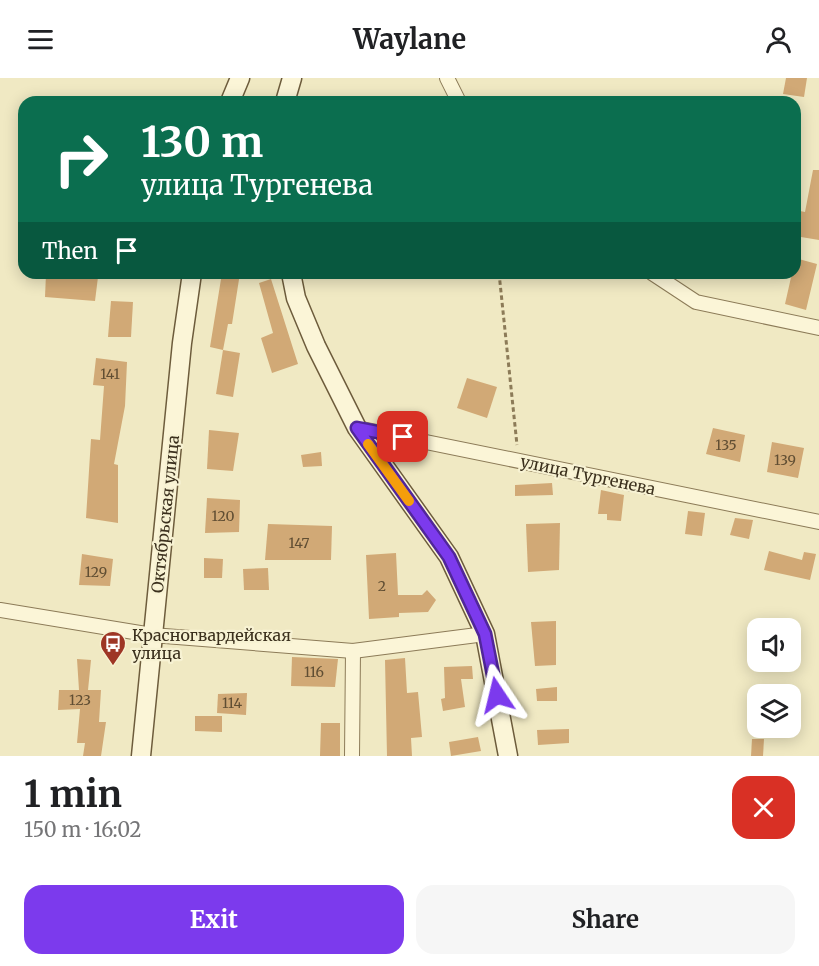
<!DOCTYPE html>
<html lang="en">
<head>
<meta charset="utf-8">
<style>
	body { margin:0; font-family:Merriweather,serif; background:#f6f6f6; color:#202124; height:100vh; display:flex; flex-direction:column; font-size:22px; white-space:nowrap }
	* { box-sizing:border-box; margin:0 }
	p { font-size:20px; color:#757577 }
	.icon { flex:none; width:33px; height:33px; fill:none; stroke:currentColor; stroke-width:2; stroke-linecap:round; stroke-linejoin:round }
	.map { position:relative; height:678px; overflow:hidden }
	.drawer { display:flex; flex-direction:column; background:#fff; flex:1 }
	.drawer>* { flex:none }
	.hud { position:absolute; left:18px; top:18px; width:783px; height:183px; border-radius:18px; box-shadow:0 3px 15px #0003; background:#0b6e4f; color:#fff; overflow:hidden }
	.fabs { position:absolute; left:747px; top:540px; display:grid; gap:12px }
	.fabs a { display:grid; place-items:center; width:54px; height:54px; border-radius:12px; background:#fff; box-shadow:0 3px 15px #0003; font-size:30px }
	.pin { position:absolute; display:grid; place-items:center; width:51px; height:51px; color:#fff; margin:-26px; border-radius:12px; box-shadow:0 3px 9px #0006 }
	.me { position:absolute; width:66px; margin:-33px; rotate:350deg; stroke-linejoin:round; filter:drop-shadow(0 0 4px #0008) }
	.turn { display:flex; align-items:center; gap:21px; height:126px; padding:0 24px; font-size:27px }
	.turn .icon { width:78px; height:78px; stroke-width:2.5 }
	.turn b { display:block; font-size:42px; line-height:51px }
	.then { display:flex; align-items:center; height:57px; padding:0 24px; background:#0003; gap:12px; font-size:22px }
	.round { display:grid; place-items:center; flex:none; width:63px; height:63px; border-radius:18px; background:#f6f6f6 }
	.overview { display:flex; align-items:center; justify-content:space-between; height:102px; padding:0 24px }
	h1 { font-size:36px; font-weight:700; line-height:45px }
	.cta { display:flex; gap:12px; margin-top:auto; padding:12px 24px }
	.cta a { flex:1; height:69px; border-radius:18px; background:#7c3aed; color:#fff; font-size:24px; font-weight:700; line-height:69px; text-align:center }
	.cta a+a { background:#f6f6f6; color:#202124 }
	header { display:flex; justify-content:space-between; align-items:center; height:78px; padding:0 24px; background:#fff; font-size:27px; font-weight:700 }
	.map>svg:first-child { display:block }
	.building { fill:#d1a976 }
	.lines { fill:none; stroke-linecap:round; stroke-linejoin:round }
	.street-casing { stroke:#8c7b58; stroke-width:16 }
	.secondary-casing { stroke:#6d5c3c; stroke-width:21 }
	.path { stroke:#8c7b58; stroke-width:3; stroke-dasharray:4.5 3; stroke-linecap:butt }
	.street { stroke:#fbf5d7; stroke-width:14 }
	.secondary { stroke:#fbf5d7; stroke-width:18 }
	.route-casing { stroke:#51269a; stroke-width:15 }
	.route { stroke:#7c3aed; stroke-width:10 }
	.slow { stroke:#f59e0b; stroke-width:10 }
	.labels { text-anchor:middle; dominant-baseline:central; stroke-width:4.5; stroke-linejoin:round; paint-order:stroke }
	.number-label { font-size:14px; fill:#604e33 }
	.street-label { font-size:16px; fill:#3b301d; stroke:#f7f2d3 }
	.poi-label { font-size:16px; fill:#3b301d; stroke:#f7f2d3; text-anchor:start }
</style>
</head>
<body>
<header><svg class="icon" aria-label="menu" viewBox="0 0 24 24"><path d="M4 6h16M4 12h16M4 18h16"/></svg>Waylane<svg class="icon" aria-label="person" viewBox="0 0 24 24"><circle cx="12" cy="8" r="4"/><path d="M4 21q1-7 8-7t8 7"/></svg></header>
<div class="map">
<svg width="819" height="678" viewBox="0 0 819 678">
	<rect width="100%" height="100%" fill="#f0e9c3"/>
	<!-- building -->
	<g class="building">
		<path d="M786 0H807L804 19 783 16Z"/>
		<path d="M813 92H819V162L795 158V132L805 134Z"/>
		<path d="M795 180 817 186 806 232 785 226 792 195H795Z"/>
		<path d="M222 195H240L232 246H228L223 272 210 269Z"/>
		<path d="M46 196 98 199 95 223 45 219Z"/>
		<path d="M271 201 298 286 272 295 261 260 273 255 259 205Z"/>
		<path d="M111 223 133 224 131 259H108Z"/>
		<path d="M223 272 240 275 233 319 216 316Z"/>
		<path d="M96 280 127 284 125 328 114 386 118 387V445L86 440 91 361 100 362 104 308 93 307Z"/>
		<path d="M467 300 497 309 487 340 457 330Z"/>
		<path d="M713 350 745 357 740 384 706 376Z"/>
		<path d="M209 352 239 355 233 393 207 391Z"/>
		<path d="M772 364 804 370 798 400 767 394Z"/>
		<path d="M321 374 322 388 303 389 301 377Z"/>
		<path d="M552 405 553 417 515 418V407Z"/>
		<path d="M601 412 624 417 621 443 607 442V436H598Z"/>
		<path d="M207 420 240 422 239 454 205 455Z"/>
		<path d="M688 433 705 435 702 458 685 456Z"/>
		<path d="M735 440 753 442 749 461 730 457Z"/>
		<path d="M560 445 559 492 528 494 526 446Z"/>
		<path d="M268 446 332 448 331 482H265Z"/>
		<path d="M769 473 802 482 804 474 816 476 810 502 764 492Z"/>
		<path d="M396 475 398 517H422L427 512 436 522 428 534 399 535V539L369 541 366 477Z"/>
		<path d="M82 476 113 481 110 508 79 507Z"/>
		<path d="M204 480 223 481 222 500H204Z"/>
		<path d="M268 490 269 512H244L243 491Z"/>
		<path d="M556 543V587L535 588 531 544Z"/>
		<path d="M292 579 338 581 335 609 291 608Z"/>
		<path d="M405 580 407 615 418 614 422 659 411 660 412 678H387L385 582Z"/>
		<path d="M77 581 91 582 88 612H101L99 644H106L101 678H83L85 665H77L80 631 58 632 59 612H79Z"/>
		<path d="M472 588 473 601H461L465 629 443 633 441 621 445 620 444 589Z"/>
		<path d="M557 609V623H537L536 611Z"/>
		<path d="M247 615 246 637 217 635 218 616Z"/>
		<path d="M195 638H222V654L195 653Z"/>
		<path d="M321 645H340V678H320Z"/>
		<path d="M569 651V665L538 667 537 652Z"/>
		<path d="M478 659 481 673 451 678 449 664Z"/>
		<path d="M752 661H764L763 678H751Z"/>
	</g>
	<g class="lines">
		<defs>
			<g id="street">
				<path d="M447 0 459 24"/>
				<path d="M652 195 696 224 819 250"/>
				<path d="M357 350 819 444"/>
				<path d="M0 532 152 557 353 573 485 556"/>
				<path d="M352 678 353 573"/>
			</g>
			<g id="secondary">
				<path d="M230 24 240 0"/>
				<path d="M285 24 292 0"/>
				<path d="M291 195 296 220 316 268 357 350 449 479 485 556 508 678"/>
				<path d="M141 678 182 265 192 195"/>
			</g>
		</defs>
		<!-- street casing -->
		<use href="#street" class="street-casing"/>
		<!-- secondary casing -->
		<use href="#secondary" class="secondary-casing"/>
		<!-- path -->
		<path class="path" d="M499 195 517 367"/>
		<!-- street -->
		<use href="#street" class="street"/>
		<!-- secondary -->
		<use href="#secondary" class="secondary"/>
	</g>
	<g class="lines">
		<defs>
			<path id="route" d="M403 359 357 350 449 479 485 556 497 617"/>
		</defs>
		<!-- route casing -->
		<use href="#route" class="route-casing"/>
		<!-- route -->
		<use href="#route" class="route"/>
		<!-- slow -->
		<path class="slow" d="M368 366 409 423"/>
	</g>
	<!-- icons -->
	<defs>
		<symbol id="bus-pin" viewBox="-11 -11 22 30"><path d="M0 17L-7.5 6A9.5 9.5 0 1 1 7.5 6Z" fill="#9e3625" stroke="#f7f2d3"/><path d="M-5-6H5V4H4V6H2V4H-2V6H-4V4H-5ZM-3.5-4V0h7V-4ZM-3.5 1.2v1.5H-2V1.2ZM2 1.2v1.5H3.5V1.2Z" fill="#fff"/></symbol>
	</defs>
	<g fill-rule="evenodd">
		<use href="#bus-pin" x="98" y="551" width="30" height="40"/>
	</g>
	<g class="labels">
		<!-- number labels -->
		<g class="number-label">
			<text x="110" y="296">141</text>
			<text x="726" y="367">135</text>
			<text x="785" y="382">139</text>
			<text x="223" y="438">120</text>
			<text x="299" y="465">147</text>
			<text x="96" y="494">129</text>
			<text x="382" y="508">2</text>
			<text x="314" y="594">116</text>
			<text x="80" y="622">123</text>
			<text x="232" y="625">114</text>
		</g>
		<!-- street labels -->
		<g class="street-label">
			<text transform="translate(588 397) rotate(12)">улица Тургенева</text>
			<text transform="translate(165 436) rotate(-84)">Октябрьская улица</text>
		</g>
		<!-- poi labels -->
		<g class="poi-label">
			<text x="132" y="557">Красногвардейская<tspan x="132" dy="18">улица</tspan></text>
		</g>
	</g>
</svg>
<div class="fabs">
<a><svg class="icon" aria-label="sound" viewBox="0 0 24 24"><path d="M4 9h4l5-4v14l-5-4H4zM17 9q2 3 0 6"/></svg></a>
<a><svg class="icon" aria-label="layers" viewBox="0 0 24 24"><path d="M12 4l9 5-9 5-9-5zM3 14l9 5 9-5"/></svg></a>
</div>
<div class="pin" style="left:403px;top:359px;background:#d93025"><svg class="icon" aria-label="arrive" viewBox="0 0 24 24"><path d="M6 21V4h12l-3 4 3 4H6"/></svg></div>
<svg class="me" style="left:497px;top:617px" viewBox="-20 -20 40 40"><path d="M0-17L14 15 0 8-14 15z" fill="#7c3aed" stroke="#fff" stroke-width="4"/></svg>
<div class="hud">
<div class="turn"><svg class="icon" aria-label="right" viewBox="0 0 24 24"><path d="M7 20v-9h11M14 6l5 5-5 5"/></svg><div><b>130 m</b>улица Тургенева</div></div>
<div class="then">Then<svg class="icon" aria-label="arrive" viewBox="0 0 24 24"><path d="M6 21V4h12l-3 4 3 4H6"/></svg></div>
</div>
</div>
<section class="drawer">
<div class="overview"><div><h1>1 min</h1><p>150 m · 16:02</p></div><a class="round" style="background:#d93025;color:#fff"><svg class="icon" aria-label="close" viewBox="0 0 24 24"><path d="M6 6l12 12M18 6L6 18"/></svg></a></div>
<div class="cta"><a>Exit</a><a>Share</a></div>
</section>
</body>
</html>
